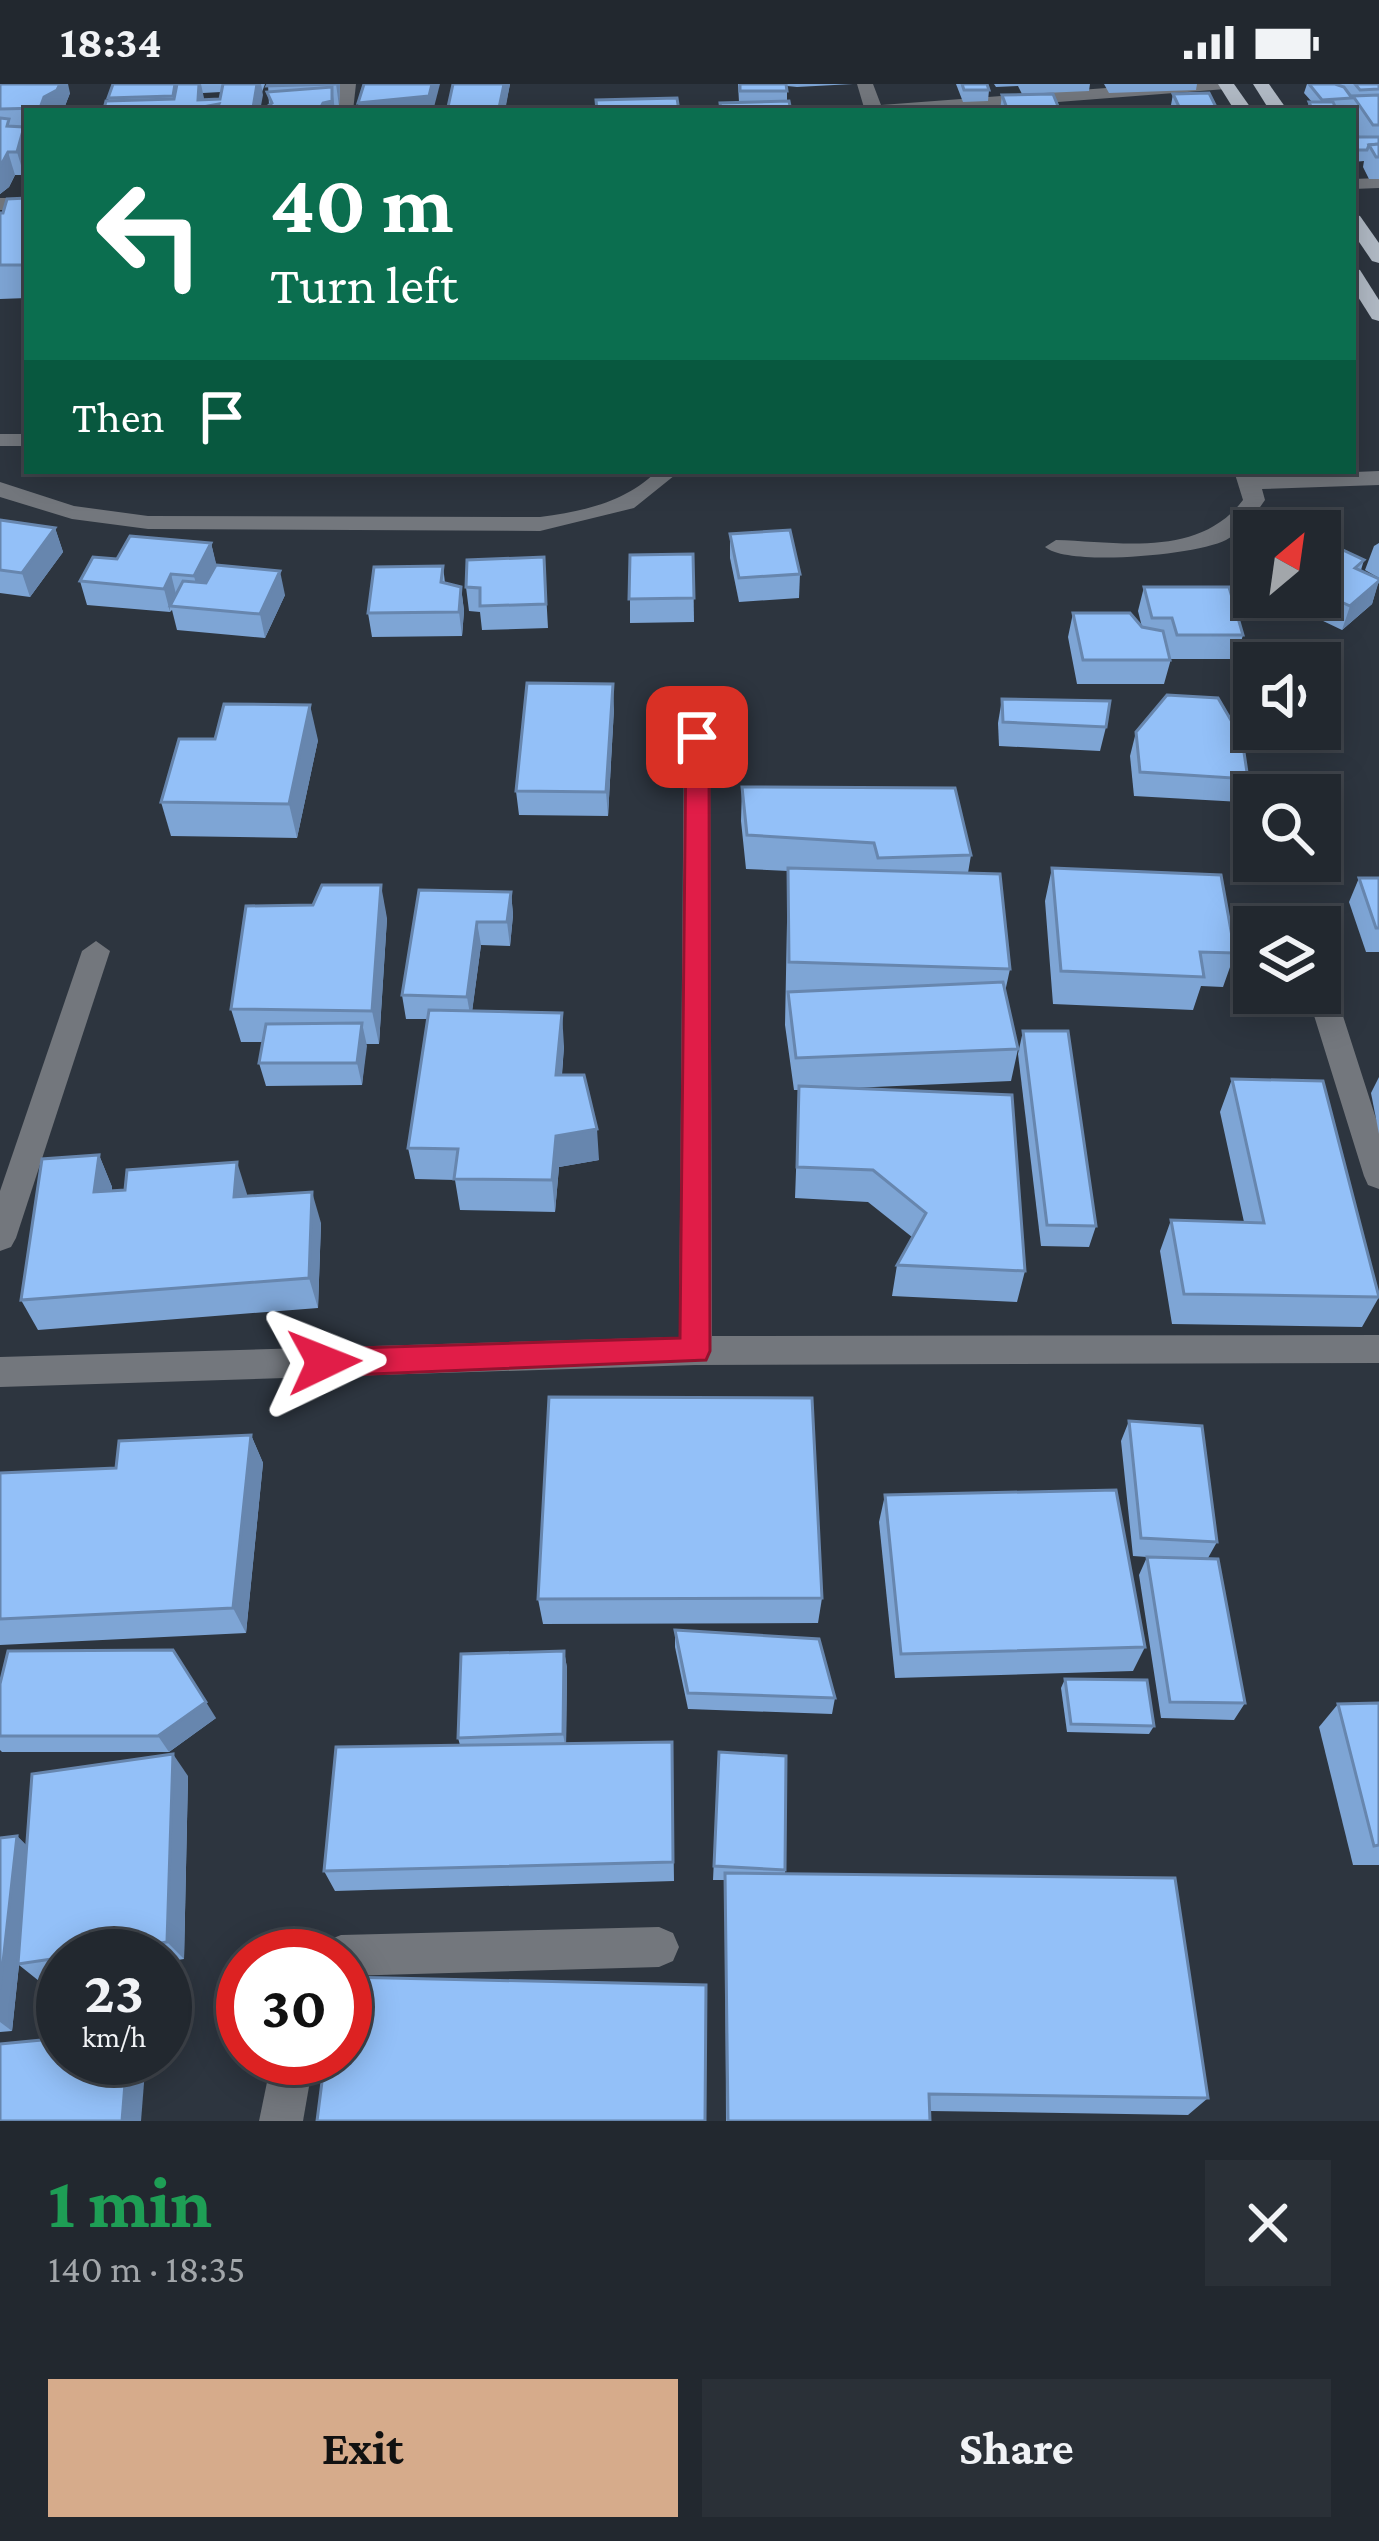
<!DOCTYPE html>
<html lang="en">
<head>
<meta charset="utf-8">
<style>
	body { margin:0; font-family:"Crimson Pro",serif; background:#2a3037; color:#f1f3f6; height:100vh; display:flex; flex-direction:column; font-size:45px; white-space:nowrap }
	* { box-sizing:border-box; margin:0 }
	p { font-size:39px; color:#a2a6aa }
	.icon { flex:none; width:66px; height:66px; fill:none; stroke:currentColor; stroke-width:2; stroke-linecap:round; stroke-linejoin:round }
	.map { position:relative; height:2037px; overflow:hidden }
	.details { display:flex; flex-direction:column; background:#22282f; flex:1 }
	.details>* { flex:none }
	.top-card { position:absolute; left:24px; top:24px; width:1332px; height:366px; border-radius:0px; box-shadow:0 6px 30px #0003,0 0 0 3px #3f444b; background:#0b6e4f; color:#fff; overflow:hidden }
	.needle { width:78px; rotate:29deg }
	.fabs { position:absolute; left:1233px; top:426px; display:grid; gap:24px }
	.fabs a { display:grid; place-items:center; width:108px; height:108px; border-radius:0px; background:#22282f; box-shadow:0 6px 30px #0003,0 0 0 3px #3f444b; font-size:60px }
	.speed { position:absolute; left:36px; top:1845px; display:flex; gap:24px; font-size:60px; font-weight:700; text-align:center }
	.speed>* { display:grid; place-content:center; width:156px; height:156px; border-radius:50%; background:#22282f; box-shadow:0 6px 30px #0003,0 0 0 3px #3f444b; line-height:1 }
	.speed small { font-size:30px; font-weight:400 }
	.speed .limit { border:18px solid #d22; background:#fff; color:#111 }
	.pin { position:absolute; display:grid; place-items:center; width:102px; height:102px; color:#fff; margin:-51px; border-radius:24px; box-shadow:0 6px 18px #0006 }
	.me { position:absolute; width:132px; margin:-66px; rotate:88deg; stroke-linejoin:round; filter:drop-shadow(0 0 9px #0008) }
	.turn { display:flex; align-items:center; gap:42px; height:252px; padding:0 48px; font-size:54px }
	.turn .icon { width:156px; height:156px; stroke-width:2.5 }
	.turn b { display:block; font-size:84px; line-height:102px }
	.then { display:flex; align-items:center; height:114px; padding:0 48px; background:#0003; gap:24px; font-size:45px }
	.round { display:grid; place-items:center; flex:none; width:126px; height:126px; border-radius:0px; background:#2a3037 }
	.headline { display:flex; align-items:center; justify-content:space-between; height:204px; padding:0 48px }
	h1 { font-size:72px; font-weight:700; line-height:90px; color:#1e9e55 }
	.button { display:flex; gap:24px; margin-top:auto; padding:24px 48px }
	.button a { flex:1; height:138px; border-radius:0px; background:#d6ab8b; color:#111; font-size:48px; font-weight:700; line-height:138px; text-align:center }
	.button a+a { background:#2a3037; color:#f1f3f6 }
	.status { display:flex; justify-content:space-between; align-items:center; height:84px; padding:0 60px; background:#22282f; direction:ltr }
	.status svg { height:33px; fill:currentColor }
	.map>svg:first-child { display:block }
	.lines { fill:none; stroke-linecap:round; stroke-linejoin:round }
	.minor { fill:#73777d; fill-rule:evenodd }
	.major { fill:#b1bac5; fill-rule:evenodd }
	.wall { fill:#7ea5d5; fill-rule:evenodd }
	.shaded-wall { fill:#6786ae }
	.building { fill:#93c0f8; stroke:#6786ae; stroke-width:3 }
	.route { fill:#e11d48; stroke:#92132f; stroke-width:3 }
</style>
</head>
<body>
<div class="status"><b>18:34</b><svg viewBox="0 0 49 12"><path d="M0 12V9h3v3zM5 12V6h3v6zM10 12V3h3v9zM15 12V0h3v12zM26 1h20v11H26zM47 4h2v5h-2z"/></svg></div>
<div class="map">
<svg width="1379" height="2037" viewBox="0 0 1379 2037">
	<rect width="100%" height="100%" fill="#2d353f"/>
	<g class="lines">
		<!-- minor -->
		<g class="minor">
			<path d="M340 0H356L353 27H335Z"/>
			<path d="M857 0H873L881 21 1160 0H1234L1226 5 941 27H865Z"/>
			<path d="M1379 94V104L1353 105V95Z"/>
			<rect x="0" y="114" width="27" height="12"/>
			<rect x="0" y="350" width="27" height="12"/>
			<path d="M657 387H680L634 424 540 447 148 445 72 435 0 413V398L74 422 148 432 540 433C584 427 624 419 657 387Z"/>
			<path d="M1234 387H1256L1258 392 1379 387V401L1262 405 1265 416C1254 432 1244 446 1226 456 1197 471 1068 483 1045 463L1056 456C1121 458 1199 474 1243 416Z"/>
			<path d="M697 645 710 653 712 1252 1379 1251V1279L695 1281 0 1303V1273L679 1253 684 653Z"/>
			<path d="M96 857 110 867 16 1154 11 1163 0 1167V1107L82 867Z"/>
			<path d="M1320 893 1334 904 1379 1044V1105L1368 1101 1364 1092 1307 909H1320Z"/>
			<path d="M659 1843 673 1849 679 1863 673 1877 659 1883 345 1892V1872H320L326 1857 341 1851Z"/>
			<path d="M272 1974H314L303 2037H259Z"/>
		</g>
		<!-- major -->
		<g class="major">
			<path d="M1218 0H1234L1253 27H1235Z"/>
			<path d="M1253 0H1269L1288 27H1270Z"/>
			<path d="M1353 130 1360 132 1379 159V179L1372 177 1353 149Z"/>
			<path d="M1353 184 1360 186 1379 216V237L1372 235 1353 205Z"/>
		</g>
	</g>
	<!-- wall -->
	<g class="wall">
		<path d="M0 0 70 9 63 27H27V78L24 91H15L9 103 0 110Z"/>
		<path d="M113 0H265L262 8 260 27H105ZM221 8 220 15 203 16V9Z"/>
		<path d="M268 0H340L339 22H335V27H263L269 21Z"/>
		<path d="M510 0 505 24 566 27H448V23Z"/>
		<path d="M738 0H853L797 3 787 2V17L791 27H719L720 19 739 18Z"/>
		<path d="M956 0H987L989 6 988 17 963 18Z"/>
		<path d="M994 0H1090L1089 7 1022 10 1018 2 996 3Z"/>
		<path d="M1104 0H1197L1196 6 1109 9Z"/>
		<path d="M1307 0H1379V95H1369L1363 83 1364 77 1353 78V53H1360L1353 43V27H1349L1350 23 1349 25 1337 27H1307L1309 18H1312L1304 9Z"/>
		<path d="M1173 10 1218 27H1173L1171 21Z"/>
		<path d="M1002 11 1060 27H1000Z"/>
		<path d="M27 114V214L0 215V129Z"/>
		<path d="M0 436 55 444 63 468 30 513 0 509Z"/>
		<path d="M730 450 800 490 799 514 739 518 730 474Z"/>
		<path d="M211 459 216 481 285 511 265 554 177 546 172 526 170 528 87 521 80 497 117 475Z"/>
		<path d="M1379 459V494L1365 486 1374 462Z"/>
		<path d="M1320 465 1364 476 1361 486 1379 495 1372 520 1342 546 1279 516 1280 513H1320Z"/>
		<path d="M693 470 694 538 630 539V471Z"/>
		<path d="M544 473 548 544 482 546 480 528 469 527 466 503Z"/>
		<path d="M443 482 445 499 461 503 464 527 462 552 372 553 368 529Z"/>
		<path d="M1144 503 1243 551 1236 575H1171L1164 600H1077L1068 553 1073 529 1142 543 1138 527Z"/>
		<path d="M1002 615 1106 643 1100 667 999 662 998 639Z"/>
		<path d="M614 624 608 732 519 731 516 707Z"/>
		<path d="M1136 648 1248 695 1241 718 1134 712 1130 672Z"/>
		<path d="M318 656 297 754 171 752 161 718Z"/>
		<path d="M742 703 971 771 968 789 1010 885 1005 908 1018 965 1011 997 851 1004 1025 1187 1017 1218 892 1212 897 1181 912 1153 868 1118 795 1114 799 1006H794L785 941 788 787 746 785 741 737Z"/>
		<path d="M1052 784 1235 869 1223 903 1201 902 1193 926 1053 920 1045 817Z"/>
		<path d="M1359 794H1379V868H1366L1349 818Z"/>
		<path d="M419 806 511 808 513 831 510 862 481 861 472 927 564 962 562 991 599 1076 559 1083 555 1128 460 1126 455 1096 415 1095 408 1064 427 935H406L402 911Z"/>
		<path d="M387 834 379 960H366L362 1001 266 1002 259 979 263 958H241L231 925Z"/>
		<path d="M1023 947 1096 1142 1089 1163 1041 1162 1018 970Z"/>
		<path d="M1379 993V1050L1371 1009Z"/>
		<path d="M1232 995 1379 1213 1362 1243 1172 1240 1160 1167 1171 1136 1244 1138 1220 1028Z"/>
		<path d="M99 1071 112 1103V1107L247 1110V1112L321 1139 318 1224 38 1246 21 1216Z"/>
		<path d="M1129 1337 1217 1458 1208 1474 1245 1619 1234 1636 1161 1634 1139 1491 1147 1473 1133 1472 1121 1357Z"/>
		<path d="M251 1351 263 1379 246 1549 0 1561V1389L116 1384Z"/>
		<path d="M885 1411 1145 1563 1133 1587 895 1594 879 1438Z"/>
		<path d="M822 1514 818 1539 543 1540 538 1515Z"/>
		<path d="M675 1546 835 1614 832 1630 688 1625 675 1563Z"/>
		<path d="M564 1567 567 1584 566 1659 672 1658 674 1797 335 1807 324 1787 460 1661 458 1654Z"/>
		<path d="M1065 1595 1154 1642 1149 1650 1067 1648 1061 1604Z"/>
		<path d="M0 1600 216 1634 169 1668H2L0 1666Z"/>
		<path d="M1379 1619V1781H1353L1319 1643 1338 1620Z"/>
		<path d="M719 1668 786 1672 785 1790 1208 2014 1188 2031 930 2027V2037H726L725 1796H713Z"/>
		<path d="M188 1692 184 1875 165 1878V1872H63V1893L39 1897 19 1881 12 1947 0 1948V1754L17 1752 27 1762Z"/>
	</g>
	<!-- shaded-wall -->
	<g class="shaded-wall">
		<path d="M60 0H68L70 9 63 27H41L44 13Z"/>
		<path d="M199 0H201L204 14 203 23 219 20 218 27H181L198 16Z"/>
		<path d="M257 0H261L263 11 260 27H253Z"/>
		<path d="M336 0H340L339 22Z"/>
		<path d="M432 0H440L433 27H359L358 19Z"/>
		<path d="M504 0H510L505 27H500Z"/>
		<path d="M332 3 335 27H319Z"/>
		<path d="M24 43 27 53V78L24 91 17 68Z"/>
		<path d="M8 68 15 91 9 103 0 110V83Z"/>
		<path d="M55 444 63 468 30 513 22 489Z"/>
		<path d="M211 459 217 483 200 516 194 492Z"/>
		<path d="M280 487 285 511 265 554 260 530Z"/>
		<path d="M171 490 177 514 170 522V528L164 505Z"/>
		<path d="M1379 497 1372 520 1342 546 1350 522Z"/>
		<path d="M461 503 464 527 462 552 459 528Z"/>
		<path d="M613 600 614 624 608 732 606 708Z"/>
		<path d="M310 621 318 656 297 754 289 720Z"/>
		<path d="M381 801 387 834 379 960 372 927Z"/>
		<path d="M511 808 513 831 510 862 507 838Z"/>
		<path d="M477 838 481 861 471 936 467 913Z"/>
		<path d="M562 929 564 962 559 1024 556 991Z"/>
		<path d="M362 939 367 962 362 1001 357 979Z"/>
		<path d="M597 1045 599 1076 559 1083 555 1128 552 1096 556 1052Z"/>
		<path d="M99 1071 112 1103 108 1140 94 1108Z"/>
		<path d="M237 1078 247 1110 245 1144 234 1113Z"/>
		<path d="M312 1108 321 1139 318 1224 309 1194Z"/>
		<path d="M251 1351 263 1379 246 1549 233 1524Z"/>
		<path d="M564 1567 567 1584 566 1666 563 1650Z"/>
		<path d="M206 1618 216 1634 169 1668 158 1652Z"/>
		<path d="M173 1670 188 1692 184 1875 167 1858Z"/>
		<path d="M17 1752 31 1766 12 1947 0 1938V1905Z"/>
		<path d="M127 1974H146L141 2037H122Z"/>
	</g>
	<!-- building -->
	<g class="building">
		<path d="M0 0H60L57 6 44 13 40 24 0 25Z"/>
		<path d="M113 0H175L173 12 108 14Z"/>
		<path d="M177 0H199L198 16 220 15 223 0H257L253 24 217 25 219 20 181 27H109L104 25 106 17 174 15Z"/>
		<path d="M268 0H336L267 2Z"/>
		<path d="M364 0H432L429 12 358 19Z"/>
		<path d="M453 0H504L499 24 448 23Z"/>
		<path d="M740 0H786L787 7H740Z"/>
		<path d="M962 0H987L989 6H964Z"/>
		<path d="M1309 0H1335L1344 3 1352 14 1322 16Z"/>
		<path d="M1355 0H1379V5L1360 6Z"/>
		<path d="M332 3V17L323 19 319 27 263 26 272 19 267 8Z"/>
		<path d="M1209 9 1218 27H1181L1173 10Z"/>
		<path d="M1053 10 1060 27H1008L1002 11Z"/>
		<path d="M1379 11V41H1373L1353 12Z"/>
		<path d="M677 14 679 27H597L596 16Z"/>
		<path d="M789 17 791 27H721L720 19Z"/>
		<path d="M1309 18H1333L1337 27H1313Z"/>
		<path d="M566 23V27H504V24Z"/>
		<path d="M855 23V27H797V24Z"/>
		<path d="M0 34 9 35 7 42 24 43 17 68H8L0 83Z"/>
		<path d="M1353 53H1379V60L1369 61 1367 66H1353Z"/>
		<path d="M1379 60V73H1376L1369 61Z"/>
		<path d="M27 114V181H0V129H3L7 115Z"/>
		<path d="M0 436 55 444 22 489 0 486Z"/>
		<path d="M790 446 800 490 739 494 730 450Z"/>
		<path d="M130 452 211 459 194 492 171 490 164 505 80 497 93 473 117 475Z"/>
		<path d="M1328 459 1364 476 1355 484 1379 495V497L1350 522 1320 508V465Z"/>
		<path d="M693 470 694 514 629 515 630 471Z"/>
		<path d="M544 473 546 520 480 522V504L466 503 467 476Z"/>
		<path d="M216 481 280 487 260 530 170 522 183 497 206 499Z"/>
		<path d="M443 482 441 498 461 503 459 528 368 529 374 483Z"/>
		<path d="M1144 503H1229L1243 551H1177L1172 534H1152Z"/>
		<path d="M1073 529H1130L1142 543 1163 547 1170 576H1083Z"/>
		<path d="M527 599 613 600 606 708 516 707Z"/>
		<path d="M1167 611 1218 614 1242 655 1248 695 1140 688 1136 648Z"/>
		<path d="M1002 615 1110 617 1106 643 1003 638Z"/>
		<path d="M224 620 310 621 289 720 161 718 179 655H215Z"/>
		<path d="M742 703 955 704 971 771 878 774 874 759 747 751Z"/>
		<path d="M788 784 1000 790 1010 885 789 878Z"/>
		<path d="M1052 784 1221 791 1235 869 1200 868 1204 893 1061 887Z"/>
		<path d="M1359 794H1379V844H1376Z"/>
		<path d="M322 801H381L372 927 231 925 246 822 313 821Z"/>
		<path d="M419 806 511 808 507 838H477L467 913 402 911Z"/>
		<path d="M1003 898 1018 965 796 974 788 908Z"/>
		<path d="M429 926 562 929 556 991H584L597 1045 556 1052 552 1096 454 1095 458 1065 408 1064Z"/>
		<path d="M362 939 357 979H259L266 940Z"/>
		<path d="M1023 947H1068L1096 1142 1047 1141Z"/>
		<path d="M1232 995 1323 997 1379 1213 1184 1210 1171 1136 1264 1139Z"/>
		<path d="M799 1002 1012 1011 1025 1187 897 1181 926 1129 873 1086 797 1083Z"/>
		<path d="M99 1071 94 1108 125 1106 127 1086 237 1078 234 1113 312 1108 309 1194 21 1216 42 1075Z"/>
		<path d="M549 1313 812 1314 822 1514 538 1515Z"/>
		<path d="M1129 1337 1202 1342 1217 1458 1141 1454Z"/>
		<path d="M251 1351 233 1524 0 1535V1389L116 1384 119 1357Z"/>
		<path d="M1116 1406 1145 1563 901 1570 885 1411Z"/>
		<path d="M1147 1473 1218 1475 1245 1619 1170 1618Z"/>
		<path d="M675 1546 819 1555 835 1614 688 1609Z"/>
		<path d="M173 1566 206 1618 158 1652H0V1600L8 1567Z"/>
		<path d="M564 1567 563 1650 458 1654 461 1570Z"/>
		<path d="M1065 1595 1147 1596 1154 1642 1071 1640Z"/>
		<path d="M1379 1619V1761L1374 1762 1338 1620Z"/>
		<path d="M672 1658 673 1778 324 1787 336 1663Z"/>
		<path d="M719 1668 786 1672 785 1786 714 1782Z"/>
		<path d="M173 1670 167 1858 18 1880 32 1690Z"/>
		<path d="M17 1752 0 1905V1754Z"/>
		<path d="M725 1789 1175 1794 1208 2014 929 2010 930 2037H728Z"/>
		<path d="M345 1893 706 1901 705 2037H317L325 1974H345Z"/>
		<path d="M63 1954V1974H127L122 2037H0V1960Z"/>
	</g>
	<!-- route -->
	<path class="route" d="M697 645 709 653 710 1267 706 1276 324 1292 314 1288 309 1278 314 1269 324 1265 680 1254 686 653Z"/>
</svg>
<div class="fabs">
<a><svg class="needle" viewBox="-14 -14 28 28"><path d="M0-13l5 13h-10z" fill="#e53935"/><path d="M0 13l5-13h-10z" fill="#a2a6aa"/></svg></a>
<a><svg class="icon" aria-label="sound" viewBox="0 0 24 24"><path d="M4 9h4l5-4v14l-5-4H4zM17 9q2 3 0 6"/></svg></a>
<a><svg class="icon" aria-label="search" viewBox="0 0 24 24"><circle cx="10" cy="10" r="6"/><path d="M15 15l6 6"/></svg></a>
<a><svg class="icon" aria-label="layers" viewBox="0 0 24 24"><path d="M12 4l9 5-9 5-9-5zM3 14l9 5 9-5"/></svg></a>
</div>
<div class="speed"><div>23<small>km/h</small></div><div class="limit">30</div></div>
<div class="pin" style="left:697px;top:653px;background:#d93025"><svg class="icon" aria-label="arrive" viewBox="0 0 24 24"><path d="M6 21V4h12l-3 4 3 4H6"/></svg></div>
<svg class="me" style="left:324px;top:1278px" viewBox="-20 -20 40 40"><path d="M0-17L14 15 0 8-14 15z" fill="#e11d48" stroke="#fff" stroke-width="4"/></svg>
<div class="top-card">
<div class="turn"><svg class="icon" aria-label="left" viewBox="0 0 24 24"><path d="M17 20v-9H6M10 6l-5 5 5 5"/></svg><div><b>40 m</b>Turn left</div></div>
<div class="then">Then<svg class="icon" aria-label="arrive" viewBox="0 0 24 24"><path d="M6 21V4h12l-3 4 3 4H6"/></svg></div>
</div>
</div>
<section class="details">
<div class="headline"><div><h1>1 min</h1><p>140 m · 18:35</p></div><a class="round"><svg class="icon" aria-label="close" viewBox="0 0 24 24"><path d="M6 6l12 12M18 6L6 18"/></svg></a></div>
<div class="button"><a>Exit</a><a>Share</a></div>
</section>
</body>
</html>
